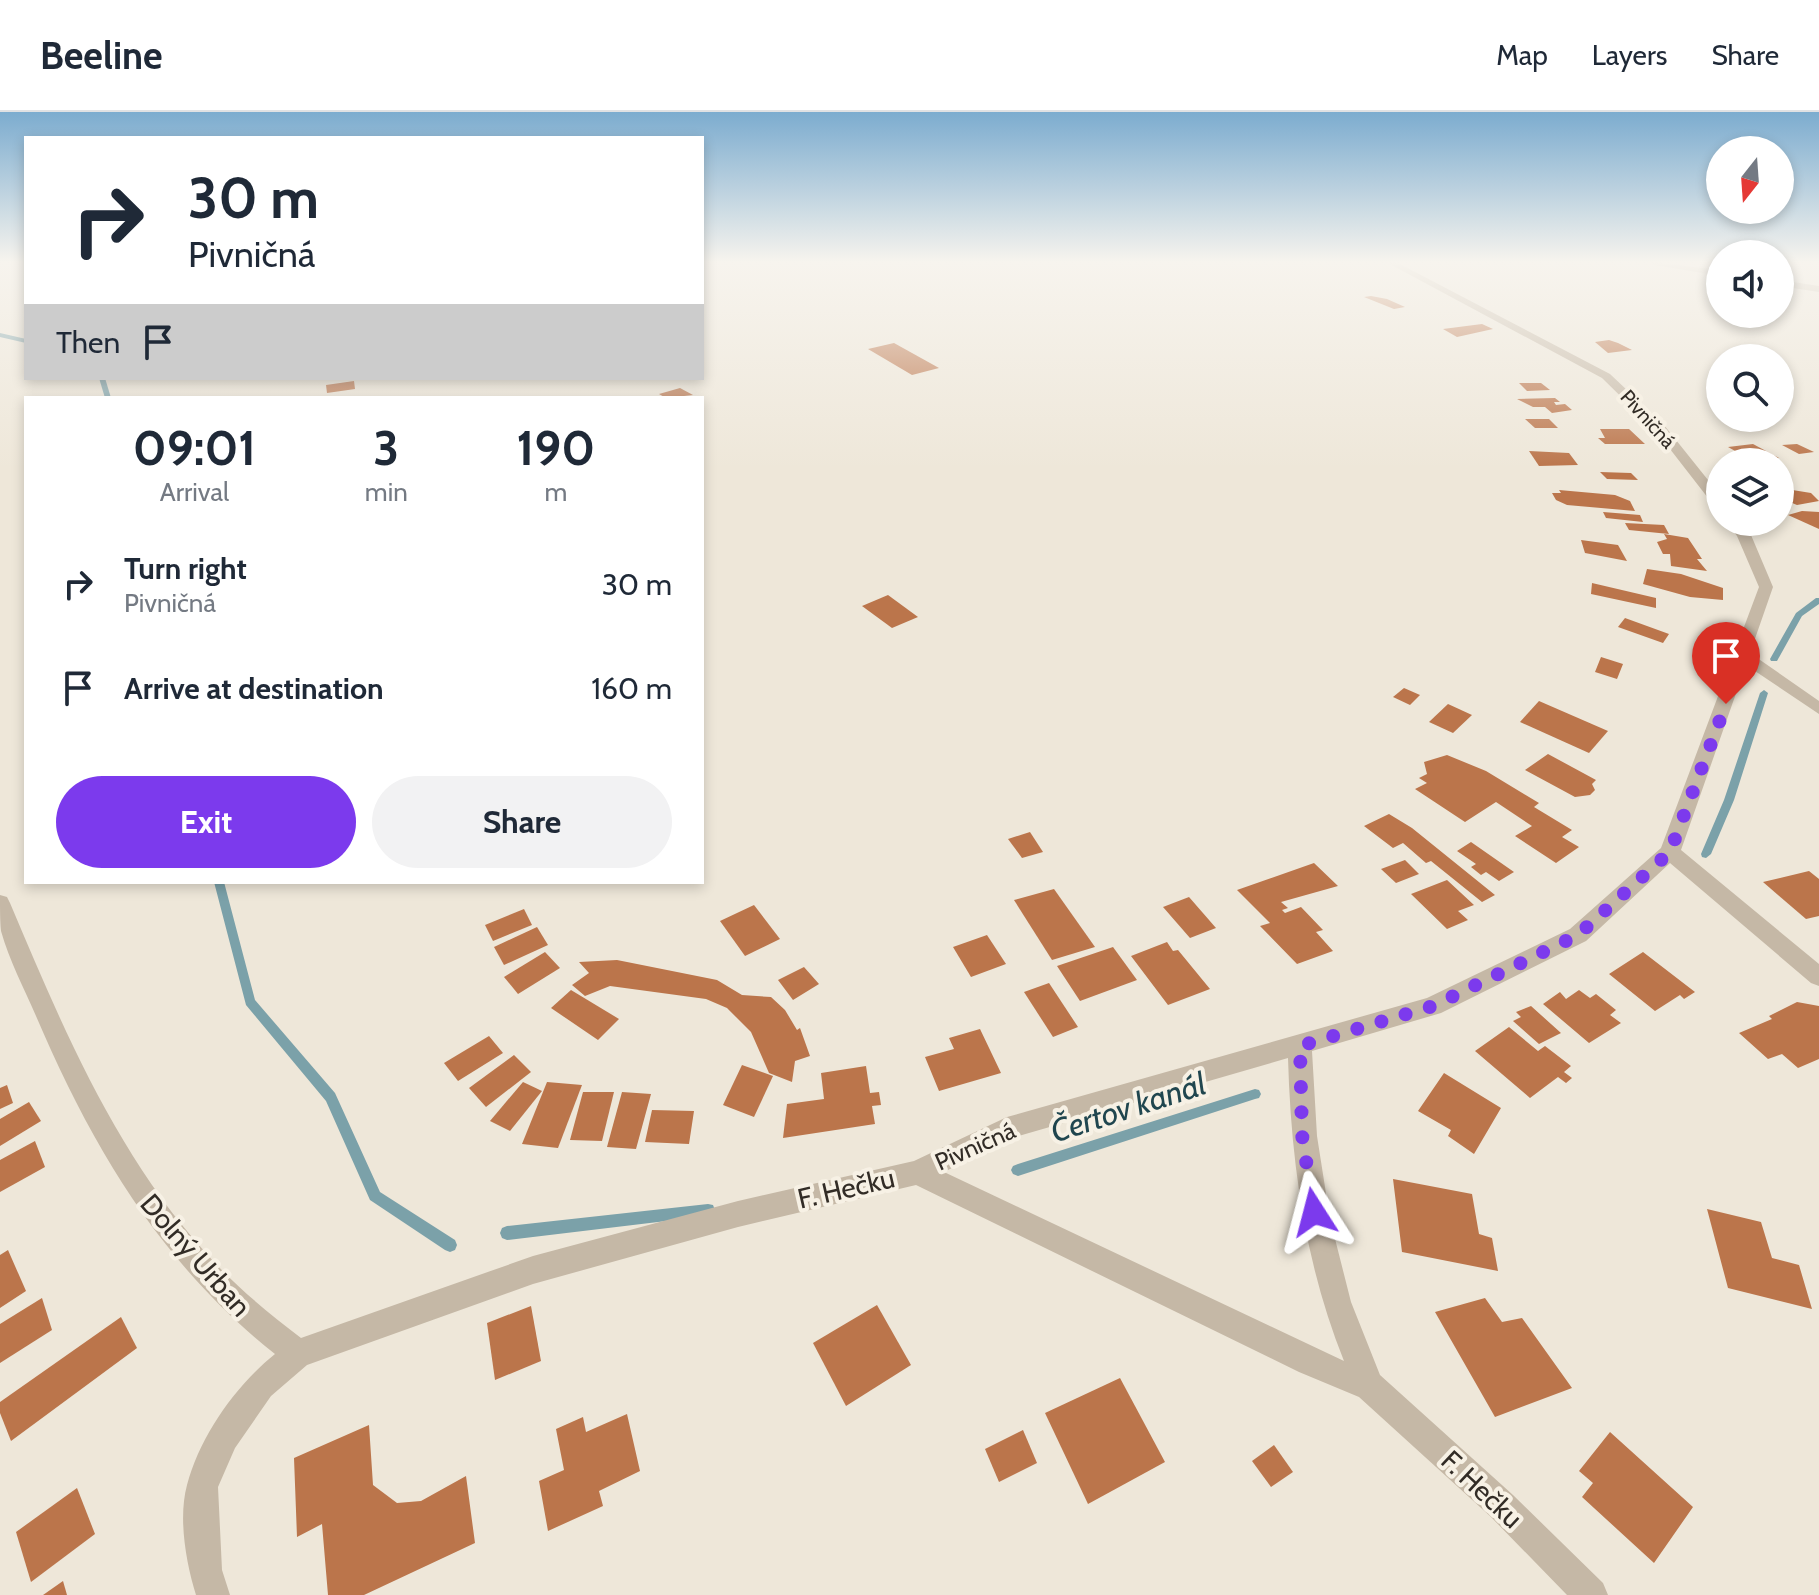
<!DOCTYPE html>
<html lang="en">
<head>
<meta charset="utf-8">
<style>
	body { margin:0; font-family:Cabin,sans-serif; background:#f2f2f3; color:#1f2937; height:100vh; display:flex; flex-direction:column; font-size:30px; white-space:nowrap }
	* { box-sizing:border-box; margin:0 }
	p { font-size:26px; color:#747a83 }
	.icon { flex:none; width:44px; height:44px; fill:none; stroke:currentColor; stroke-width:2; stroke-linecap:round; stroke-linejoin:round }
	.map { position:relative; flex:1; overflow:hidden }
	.panel { position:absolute; left:24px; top:284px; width:680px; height:488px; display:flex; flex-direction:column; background:#fff; border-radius:0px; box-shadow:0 4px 12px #0003 }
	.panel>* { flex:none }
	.guide { position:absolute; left:24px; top:24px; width:680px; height:244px; border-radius:0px; box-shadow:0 4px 12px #0003; background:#fff; color:#1f2937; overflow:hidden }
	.needle { width:52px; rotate:197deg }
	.controls { position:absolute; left:1706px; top:24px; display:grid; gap:16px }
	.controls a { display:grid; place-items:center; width:88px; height:88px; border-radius:50%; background:#fff; box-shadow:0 4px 12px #0003; font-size:40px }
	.pin { position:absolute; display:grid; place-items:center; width:68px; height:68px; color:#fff; margin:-82px -34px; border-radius:50% 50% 50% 0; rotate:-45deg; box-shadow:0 0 8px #0007 }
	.pin .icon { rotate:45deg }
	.me { position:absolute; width:88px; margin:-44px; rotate:351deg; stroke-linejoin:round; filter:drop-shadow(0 0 6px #0008) }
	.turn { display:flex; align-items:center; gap:28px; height:168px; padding:0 32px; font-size:36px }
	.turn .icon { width:104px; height:104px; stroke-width:2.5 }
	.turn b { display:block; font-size:56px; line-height:68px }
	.then { display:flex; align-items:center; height:76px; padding:0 32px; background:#0003; gap:16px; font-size:30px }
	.eta { display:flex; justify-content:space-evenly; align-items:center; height:136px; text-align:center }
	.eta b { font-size:48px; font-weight:700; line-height:56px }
	.cta { display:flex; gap:16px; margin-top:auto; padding:16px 32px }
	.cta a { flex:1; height:92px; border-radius:48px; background:#7c3aed; color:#fff; font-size:32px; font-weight:700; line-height:92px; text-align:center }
	.cta a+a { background:#f2f2f3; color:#1f2937 }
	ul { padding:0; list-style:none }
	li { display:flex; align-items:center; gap:24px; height:104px; padding:0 32px }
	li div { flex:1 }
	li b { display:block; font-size:30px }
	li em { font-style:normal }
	header { display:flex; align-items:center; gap:48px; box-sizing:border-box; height:112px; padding:0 40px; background:#fff; border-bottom:2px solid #e0e1e3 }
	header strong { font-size:38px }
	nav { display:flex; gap:44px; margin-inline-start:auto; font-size:28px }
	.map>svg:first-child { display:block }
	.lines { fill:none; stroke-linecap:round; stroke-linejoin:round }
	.stream { fill:#7ba1a9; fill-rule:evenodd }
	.building { fill:#bb754b }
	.minor { fill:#c5b8a6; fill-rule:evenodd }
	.route { stroke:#7c3aed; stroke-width:14; stroke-dasharray:0 25.2 }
	.labels { text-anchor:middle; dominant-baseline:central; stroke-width:8; stroke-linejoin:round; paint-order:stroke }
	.far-street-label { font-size:20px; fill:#322c26; stroke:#f7f1e5 }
	.street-label { font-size:24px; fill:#322c26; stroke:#f7f1e5 }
	.near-street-label { font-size:28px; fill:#322c26; stroke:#f7f1e5 }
	.near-water-label { font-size:32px; font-style:italic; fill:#20464f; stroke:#f7f1e5 }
</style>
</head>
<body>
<header>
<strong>Beeline</strong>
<nav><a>Map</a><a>Layers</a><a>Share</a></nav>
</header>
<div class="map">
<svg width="1819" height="1483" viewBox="0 0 1819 1483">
	<rect width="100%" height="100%" fill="#eee7d9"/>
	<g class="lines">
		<!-- stream -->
		<g class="stream">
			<path d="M0 221 26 227V231L0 225Z"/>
			<path d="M99 266H105L111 286H105Z"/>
			<path d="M1816 486H1819V492L1802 504 1777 549H1771L1770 547 1796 501Z"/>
			<path d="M1764 578 1768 581 1734 688 1711 742 1706 746 1702 745 1701 742 1724 688 1760 581Z"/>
			<path d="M214 770H224L255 888 335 981 380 1080 455 1128 457 1133 455 1138 450 1140 445 1138 370 1088 326 989 246 893Z"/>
			<path d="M1255 977 1259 978 1261 982 1259 986 1255 987 1018 1064 1013 1062 1011 1058 1013 1054 1018 1052Z"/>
			<path d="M708 1092 713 1093 715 1098 713 1103 708 1104 507 1128 502 1126 500 1121 502 1116 507 1114Z"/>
		</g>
	</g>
	<!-- building -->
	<g class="building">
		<path d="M1371 184 1387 187 1405 195 1394 197 1364 185Z"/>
		<path d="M1482 212 1493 217 1457 225 1443 217Z"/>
		<path d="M1609 228 1618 231 1632 238 1608 241 1595 230Z"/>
		<path d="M894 231 939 256 912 263 868 237Z"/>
		<path d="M354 269 355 277 327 281 326 273Z"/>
		<path d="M1519 271H1541L1550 278 1527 279Z"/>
		<path d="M680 276 693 283 666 286 659 282Z"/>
		<path d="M1555 286 1560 290H1554L1556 293 1565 292 1572 298 1552 301 1545 295H1533L1517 287Z"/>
		<path d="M1525 307H1549L1558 316H1535Z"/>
		<path d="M1600 317H1629L1645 332H1605L1598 326H1605Z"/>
		<path d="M1753 332 1779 346 1753 349 1728 335Z"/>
		<path d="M1797 332 1814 340 1799 342 1782 333Z"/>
		<path d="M1529 339 1569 341 1578 353 1539 354Z"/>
		<path d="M1600 360 1631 361 1638 368 1607 367Z"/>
		<path d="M1780 376 1811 381 1819 389 1797 393 1780 386Z"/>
		<path d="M1559 378 1615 383 1630 389 1635 399 1567 393 1556 388 1552 381H1561Z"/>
		<path d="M1802 399 1819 400V417L1788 403Z"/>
		<path d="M1603 400 1640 403 1643 410 1606 406Z"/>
		<path d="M1625 411 1664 413 1669 422 1629 418Z"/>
		<path d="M1664 422 1688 426 1702 447H1697L1707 459 1671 454 1670 442H1663L1657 430 1667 427Z"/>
		<path d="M1581 428 1618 433 1627 449 1585 441Z"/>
		<path d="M1647 457 1681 462 1723 476V488L1690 485 1643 472Z"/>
		<path d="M1592 471 1656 486V496L1591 482Z"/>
		<path d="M888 483 918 505 892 516 862 494Z"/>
		<path d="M1625 506 1669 522 1663 531 1618 515Z"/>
		<path d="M1601 545 1623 552 1617 567 1595 560Z"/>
		<path d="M1404 576 1420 583 1410 593 1393 585Z"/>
		<path d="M1539 589 1608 619 1589 641 1520 610Z"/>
		<path d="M1448 592 1472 603 1453 621 1429 610Z"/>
		<path d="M1548 642 1596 668 1592 672 1595 678 1590 683 1575 685 1525 658Z"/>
		<path d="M1447 643 1486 659 1539 691 1534 695 1572 718 1562 725 1579 735 1556 751 1515 724 1532 714 1496 690 1465 710 1415 677 1427 671 1419 666 1427 662 1424 650Z"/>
		<path d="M1389 702 1412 716 1495 783 1482 790 1431 749 1426 751 1403 731 1393 736 1364 714Z"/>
		<path d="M1030 720 1043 740 1022 746 1008 727Z"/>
		<path d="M1471 730 1514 760 1499 769 1486 760 1481 763 1471 755 1476 752 1457 739Z"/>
		<path d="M1405 748 1419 762 1396 771 1381 757Z"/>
		<path d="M1314 751 1338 774 1281 790 1288 796 1282 798 1285 801 1301 795 1323 818 1316 820 1333 839 1297 852 1260 814 1270 811 1237 778Z"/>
		<path d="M1809 759 1819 767V804L1806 807 1763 770Z"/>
		<path d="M1447 768 1474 793 1458 799 1468 808 1447 817 1411 782Z"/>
		<path d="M1054 777 1095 835 1052 848 1014 788Z"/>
		<path d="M1189 785 1216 816 1190 826 1163 795Z"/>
		<path d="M754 793 780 827 745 844 720 809Z"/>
		<path d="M524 797 532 813 493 829 485 813Z"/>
		<path d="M537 815 548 833 504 853 494 835Z"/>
		<path d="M987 823 1006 852 971 865 953 835Z"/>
		<path d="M1167 830 1173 839 1178 838 1210 877 1168 893 1131 844Z"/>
		<path d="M1113 835 1137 868 1080 889 1057 854Z"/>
		<path d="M545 840 560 856 518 882 504 865Z"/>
		<path d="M1643 840 1695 880 1684 887 1680 883 1655 899 1609 862Z"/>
		<path d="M617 848 717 868 742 883 771 885 785 898 797 918 800 916 810 944 795 949 792 970 769 961 751 920 727 896 706 887 610 874 585 884 572 873 589 861 579 850Z"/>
		<path d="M804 855 819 872 793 888 778 868Z"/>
		<path d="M1049 871 1078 915 1053 925 1024 880Z"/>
		<path d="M571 878 619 907 598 928 551 896Z"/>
		<path d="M1579 878 1590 886 1596 882 1616 898 1610 903 1621 911 1589 931 1543 892 1560 880 1566 887Z"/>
		<path d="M1797 890 1819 894V947L1798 956 1782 942 1768 947 1739 921 1772 907 1769 904Z"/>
		<path d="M1531 894 1561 921 1539 932 1513 909 1521 905 1516 900Z"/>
		<path d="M1509 915 1538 939 1545 934 1571 954 1564 960 1572 966 1566 971 1558 965 1530 986 1475 939Z"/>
		<path d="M980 917 1001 961 939 979 925 945 954 937 949 926Z"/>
		<path d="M489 924 503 941 458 969 444 951Z"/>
		<path d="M514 943 531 960 486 995 469 976Z"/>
		<path d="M742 953 773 964 754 1005 723 993Z"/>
		<path d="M866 954 870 981 879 980 881 993 872 994 875 1012 783 1026 787 992 824 987 821 961Z"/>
		<path d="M1444 961 1501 996 1474 1042 1448 1024 1451 1018 1418 999Z"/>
		<path d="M523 970 542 979 510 1019 490 1009Z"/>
		<path d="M547 970 582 973 558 1036 522 1032Z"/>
		<path d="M7 973 13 991 0 997V976Z"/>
		<path d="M583 980H614L602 1029 570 1028Z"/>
		<path d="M622 980 651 982 636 1037 607 1035Z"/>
		<path d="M29 990 41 1009 0 1034V1007Z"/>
		<path d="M652 998 694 999 689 1032 645 1030Z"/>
		<path d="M35 1029 45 1055 0 1080V1048Z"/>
		<path d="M1393 1067 1472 1082 1479 1122 1492 1126 1498 1159 1402 1140Z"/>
		<path d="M1707 1097 1761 1110 1772 1146 1799 1153 1812 1197 1728 1176Z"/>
		<path d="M8 1138 26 1179 0 1196V1143Z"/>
		<path d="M42 1186 52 1218 0 1251V1212Z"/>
		<path d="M1485 1186 1502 1210 1522 1206 1572 1276 1495 1305 1435 1200Z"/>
		<path d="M877 1193 911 1253 846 1294 813 1231Z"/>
		<path d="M531 1194 541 1249 495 1268 487 1211Z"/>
		<path d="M121 1205 137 1236 11 1329 0 1301V1290Z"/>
		<path d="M1120 1266 1165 1350 1088 1392 1045 1301Z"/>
		<path d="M627 1302 640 1359 599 1379 603 1394 548 1419 539 1369 564 1358 556 1317 583 1305 586 1320Z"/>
		<path d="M369 1313 373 1373 397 1391 421 1389 466 1364 475 1431 364 1483H328L322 1412 297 1425 294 1346Z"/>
		<path d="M1023 1318 1037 1351 999 1370 985 1337Z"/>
		<path d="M1610 1320 1693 1395 1654 1451 1582 1385 1593 1371 1579 1359Z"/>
		<path d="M1274 1333 1293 1360 1271 1375 1252 1349Z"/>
		<path d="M77 1376 95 1422 31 1470 16 1420Z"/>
		<path d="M63 1469 67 1483H43Z"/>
	</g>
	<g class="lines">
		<!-- minor -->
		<g class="minor">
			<path d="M1386 150H1396L1610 262 1664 313 1720 383V396L1715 395 1656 319 1602 266Z"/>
			<path d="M1651 150 1720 158V164L1655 153Z"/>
			<path d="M1780 168 1819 174V180L1780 174Z"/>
			<path d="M1727 410H1741L1751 423 1773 475 1750 541 1819 589V602L1746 553 1681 738 1819 852V874L1811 871 1670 751 1586 829 1441 901 1312 939 1317 1024 1330 1107 1351 1190 1380 1263 1513 1383 1603 1471 1608 1483H1567L1491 1405 1359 1285 1299 1260 916 1073 738 1115 533 1172 307 1253 271 1284 235 1336 218 1375 222 1458 230 1483H196C186 1451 178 1406 187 1373 200 1324 235 1274 275 1242 161 1152 92 1035 36 904 24 876 9 848 1 819 0 809 0 795 0 783L7 785 10 791C62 914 115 1041 206 1141 234 1173 267 1200 301 1226L533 1144 738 1089 914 1049 1007 1005 1427 886 1570 817 1661 736 1759 475 1737 424ZM1288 946C1291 1050 1305 1152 1344 1249L944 1060 1012 1026Z"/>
		</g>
	</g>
	<!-- sky -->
	<linearGradient id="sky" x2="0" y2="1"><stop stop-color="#7caccf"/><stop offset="0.42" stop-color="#f7f4ee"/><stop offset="1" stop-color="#f7f4ee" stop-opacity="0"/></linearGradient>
	<rect width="1819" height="357" fill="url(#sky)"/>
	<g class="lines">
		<!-- route -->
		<path class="route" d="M1314 1100 1302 1023 1300 934 1433 894 1578 823 1670 740 1726 592"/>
	</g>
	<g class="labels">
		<!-- far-street labels -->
		<g class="far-street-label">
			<text transform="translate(1648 307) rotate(48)">Pivničná</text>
		</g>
		<!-- street labels -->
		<g class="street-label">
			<text transform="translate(975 1034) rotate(-24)">Pivničná</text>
		</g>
		<!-- near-street labels -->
		<g class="near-street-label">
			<text transform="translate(846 1076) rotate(-13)">F. Hečku</text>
			<text transform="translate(196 1143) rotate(49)">Dolný Urban</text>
			<text transform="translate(1482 1377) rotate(43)">F. Hečku</text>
		</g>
		<!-- near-water labels -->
		<g class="near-water-label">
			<text transform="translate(1128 995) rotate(-18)">Čertov kanál</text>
		</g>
	</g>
</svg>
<div class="controls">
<a><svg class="needle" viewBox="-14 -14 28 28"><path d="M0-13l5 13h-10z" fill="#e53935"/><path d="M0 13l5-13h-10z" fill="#747a83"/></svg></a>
<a><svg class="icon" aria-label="sound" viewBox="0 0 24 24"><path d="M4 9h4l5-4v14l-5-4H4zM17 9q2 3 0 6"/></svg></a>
<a><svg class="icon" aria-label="search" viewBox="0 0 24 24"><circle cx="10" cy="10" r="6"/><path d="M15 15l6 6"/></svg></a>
<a><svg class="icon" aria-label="layers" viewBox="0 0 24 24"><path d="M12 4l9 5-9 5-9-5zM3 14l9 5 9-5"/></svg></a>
</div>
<div class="pin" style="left:1726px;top:592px;background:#d93025"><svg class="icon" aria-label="arrive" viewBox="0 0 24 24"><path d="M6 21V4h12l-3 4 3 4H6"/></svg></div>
<svg class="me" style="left:1314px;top:1100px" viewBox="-20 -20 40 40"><path d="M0-17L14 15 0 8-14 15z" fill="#7c3aed" stroke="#fff" stroke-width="4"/></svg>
<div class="guide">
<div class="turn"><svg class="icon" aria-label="right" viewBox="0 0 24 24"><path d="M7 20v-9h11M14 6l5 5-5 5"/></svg><div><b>30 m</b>Pivničná</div></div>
<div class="then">Then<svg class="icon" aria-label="arrive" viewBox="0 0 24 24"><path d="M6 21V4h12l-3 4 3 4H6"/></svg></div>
</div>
<section class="panel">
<div class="eta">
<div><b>09:01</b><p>Arrival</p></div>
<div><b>3</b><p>min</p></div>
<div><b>190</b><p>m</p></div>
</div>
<ul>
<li><svg class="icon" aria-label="right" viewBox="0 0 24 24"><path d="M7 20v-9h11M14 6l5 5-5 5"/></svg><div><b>Turn right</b><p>Pivničná</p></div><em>30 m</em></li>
<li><svg class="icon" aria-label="arrive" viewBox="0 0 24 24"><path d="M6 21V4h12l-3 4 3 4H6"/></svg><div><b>Arrive at destination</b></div><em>160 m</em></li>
</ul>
<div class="cta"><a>Exit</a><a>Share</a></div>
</section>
</div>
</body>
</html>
